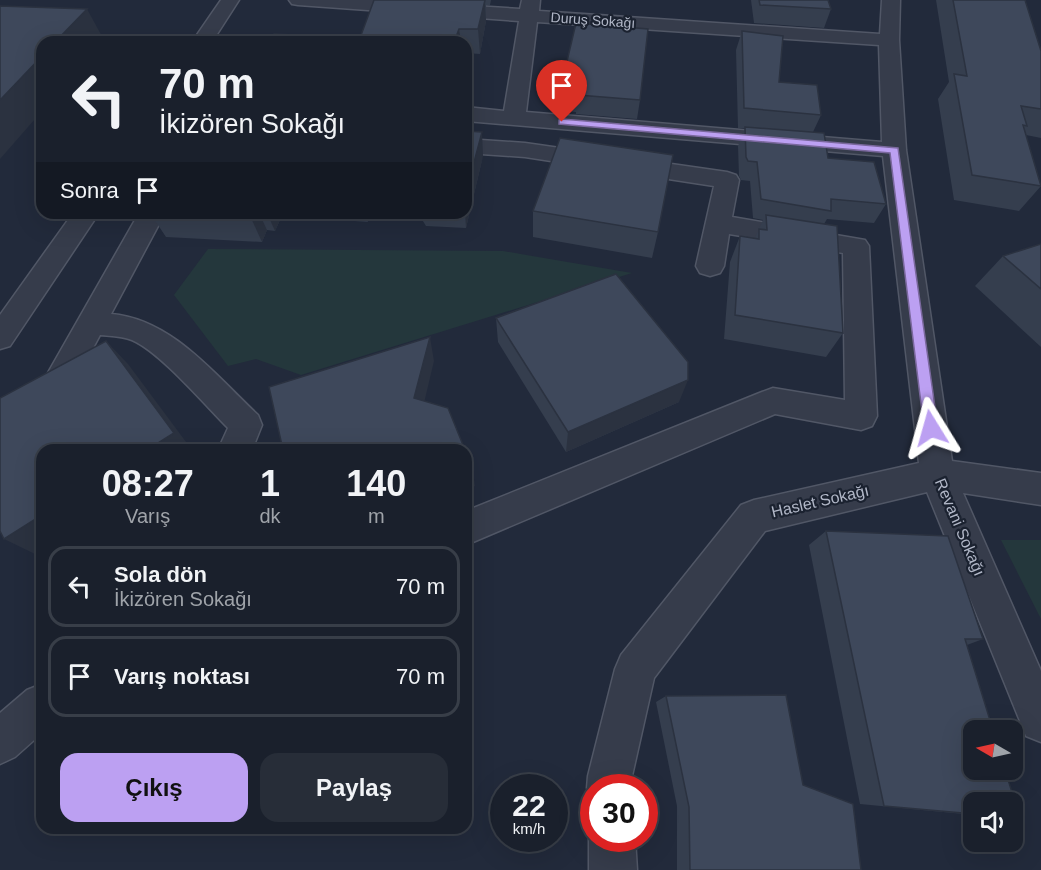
<!DOCTYPE html>
<html lang="tr">
<head>
<meta charset="utf-8">
<style>
	body { margin:0; font-family:Arial,sans-serif; background:#272d38; color:#f1f3f6; height:100vh; display:flex; flex-direction:column; font-size:22px; white-space:nowrap }
	* { box-sizing:border-box; margin:0 }
	p { font-size:20px; color:#9fa3a9 }
	.icon { flex:none; width:33px; height:33px; fill:none; stroke:currentColor; stroke-width:2; stroke-linecap:round; stroke-linejoin:round }
	.map { position:relative; flex:1; overflow:hidden }
	.panel { position:absolute; left:36px; top:444px; width:436px; height:390px; display:flex; flex-direction:column; background:#1a202c; border-radius:18px; box-shadow:0 6px 24px #0002,0 0 0 2px #383e48 }
	.panel>* { flex:none }
	.top-card { position:absolute; left:36px; top:36px; width:436px; height:183px; border-radius:18px; box-shadow:0 6px 24px #0002,0 0 0 2px #383e48; background:#1a202c; color:#f1f3f6; overflow:hidden }
	.needle { width:39px; rotate:279deg }
	.controls { position:absolute; left:963px; top:720px; display:grid; gap:12px }
	.controls a { display:grid; place-items:center; width:60px; height:60px; border-radius:12px; background:#1a202c; box-shadow:0 6px 24px #0002,0 0 0 2px #383e48; font-size:30px }
	.speed { position:absolute; left:490px; top:774px; display:flex; gap:12px; font-size:30px; font-weight:700; text-align:center }
	.speed>* { display:grid; place-content:center; width:78px; height:78px; border-radius:50%; background:#1a202c; box-shadow:0 6px 24px #0002,0 0 0 2px #383e48; line-height:1 }
	.speed small { font-size:15px; font-weight:400 }
	.speed .limit { border:9px solid #d22; background:#fff; color:#111 }
	.pin { position:absolute; display:grid; place-items:center; width:51px; height:51px; color:#fff; margin:-62px -26px; border-radius:50% 50% 50% 0; rotate:-45deg; box-shadow:0 0 6px #0007 }
	.pin .icon { rotate:45deg }
	.me { position:absolute; width:66px; margin:-33px; rotate:352deg; stroke-linejoin:round; filter:drop-shadow(0 0 4px #0008) }
	.turn { display:flex; align-items:center; gap:21px; height:126px; padding:0 24px; font-size:27px }
	.turn .icon { width:78px; height:78px; stroke-width:2.5 }
	.turn b { display:block; font-size:42px; line-height:51px }
	.then { display:flex; align-items:center; height:57px; padding:0 24px; background:#0003; gap:12px; font-size:22px }
	.eta { display:flex; justify-content:space-evenly; align-items:center; height:102px; text-align:center }
	.eta b { font-size:36px; font-weight:700; line-height:42px }
	.action { display:flex; gap:12px; margin-top:auto; padding:12px 24px }
	.action a { flex:1; height:69px; border-radius:18px; background:#bca0f2; color:#111; font-size:24px; font-weight:700; line-height:69px; text-align:center }
	.action a+a { background:#272d38; color:#f1f3f6 }
	ul { padding:0; list-style:none }
	li { display:flex; align-items:center; gap:18px; height:81px; margin:0 12px 9px; padding:0 12px; border:3px solid #383e48; border-radius:18px }
	li div { flex:1 }
	li b { display:block; font-size:22px }
	li em { font-style:normal }
	.map>svg:first-child { display:block }
	.green { fill:#24373c }
	.lines { fill:none; stroke-linecap:round; stroke-linejoin:round }
	.minor-casing { stroke:#515766; stroke-width:3 }
	.minor { fill:#363c4b; fill-rule:evenodd }
	.wall { fill:#353e4e }
	.shaded-wall { fill:#2b3240 }
	.building { fill:#3e485b; stroke:#2b3240; stroke-width:1.5 }
	.route { fill:#bca0f2; stroke:#7a689d; stroke-width:1.5 }
	.labels { text-anchor:middle; dominant-baseline:central; stroke-width:4.5; stroke-linejoin:round; paint-order:stroke }
	.far-street-label { font-size:14px; fill:#b1b7c7; stroke:#1b2230 }
	.street-label { font-size:16px; fill:#b1b7c7; stroke:#1b2230 }
</style>
</head>
<body>
<div class="map">
<svg width="1041" height="870" viewBox="0 0 1041 870">
	<rect width="100%" height="100%" fill="#222a3b"/>
	<!-- green -->
	<g class="green">
		<path d="M208 249 503 251 632 273 301 375 256 359 228 366 174 295Z"/>
		<path d="M1001 540H1041V619Z"/>
	</g>
	<g class="lines">
		<defs>
			<g id="minor">
				<path d="M221 0H239L212 42H192Z"/>
				<path d="M289 0H379L520 9 522 0H540L539 11 880 34 882 0H900L899 40 906 150 952 461 1041 473V505L963 493 1041 671V742L1026 736 927 492 765 531 654 678 632 776 633 788H594V804L587 788 588 776 615 669 621 655 741 505 754 500 919 463 883 156 466 121V107L504 111 519 21 298 5 292 4ZM537 22 879 45 882 142 526 112Z"/>
				<path d="M466 139 525 143 727 172 736 175 739 180 732 217 865 240 869 246 877 416 872 426 861 430 775 414 466 545V511L762 392 773 388 845 400 843 253 729 234 724 266 720 273 710 276 700 273 696 266 714 186 525 157 466 153Z"/>
				<path d="M73 213H99L10 346 0 349V315Z"/>
				<path d="M139 213H165L111 314C172 319 215 375 258 415L262 425 252 450H218L228 428C205 405 160 352 132 340 122 336 111 336 100 335L72 387 61 391 50 387 45 378Z"/>
				<path d="M42 684V733L15 757 0 764V713L27 690Z"/>
				<path d="M594 825V838H635L637 870H589V838Z"/>
			</g>
		</defs>
		<!-- minor casing -->
		<use href="#minor" class="minor-casing"/>
		<!-- minor -->
		<use href="#minor" class="minor"/>
	</g>
	<!-- wall -->
	<g class="wall">
		<path d="M374 0H491L490 5H486V21L480 54 466 53V42H269L360 38Z"/>
		<path d="M751 0H828L831 9 824 28 754 23Z"/>
		<path d="M936 0H1025L1041 51V138L1026 135 1041 186 1019 211 954 200 938 99 949 82Z"/>
		<path d="M742 31 779 82 821 115 813 132 828 158 886 204 874 223 827 219 824 224 843 333 826 357 724 339 730 262 740 236 755 238 763 220 753 218 750 181 741 180 739 176 738 146 745 128H738L736 50Z"/>
		<path d="M560 91 640 100 637 119 576 114V112L559 110Z"/>
		<path d="M483 156 466 228 426 226 418 213H466Z"/>
		<path d="M533 211 658 232 652 258 533 237Z"/>
		<path d="M150 213H365L368 222 287 216 286 220H280L275 231 267 230 262 242 166 237Z"/>
		<path d="M1041 244V347L975 286 1003 256Z"/>
		<path d="M496 318 679 402 566 452 498 342Z"/>
		<path d="M826 531 983 639 967 645 974 815 860 804 809 545Z"/>
		<path d="M666 696 803 785 861 870H677V806L656 702Z"/>
	</g>
	<!-- shaded-wall -->
	<g class="shaded-wall">
		<path d="M485 0 486 21 480 54 478 29Z"/>
		<path d="M87 9 104 40 103 42H55Z"/>
		<path d="M459 29 461 42H454Z"/>
		<path d="M42 56V111L0 159V100Z"/>
		<path d="M482 132 483 156 466 228 465 213H466V193Z"/>
		<path d="M253 213H259L267 230 262 242 251 218Z"/>
		<path d="M267 213H277L280 220 275 231Z"/>
		<path d="M283 213H286L287 216 286 220Z"/>
		<path d="M430 337 434 361 420 420 414 398Z"/>
		<path d="M106 341 128 364 192 450H147Z"/>
		<path d="M688 380 679 402 566 452 568 432Z"/>
		<path d="M472 467 475 486 466 490V470Z"/>
		<path d="M42 515V552L37 555 4 539Z"/>
	</g>
	<!-- building -->
	<g class="building">
		<path d="M374 0H485L478 29H459L454 42H269L274 34 360 38Z"/>
		<path d="M759 0H828L831 9 760 5Z"/>
		<path d="M953 0H1025L1041 51V109L1021 106 1027 126 1023 125 1041 186 972 175 954 74 967 76Z"/>
		<path d="M0 6 87 9 55 42H42V56L0 100Z"/>
		<path d="M576 23 648 29 640 100 578 95V92L560 91Z"/>
		<path d="M742 31 783 36 779 82 817 85 821 115 744 108Z"/>
		<path d="M745 127 824 133 828 158 874 162 886 204 831 199V211L761 199 757 162 748 161 746 157Z"/>
		<path d="M466 131 482 132 466 193Z"/>
		<path d="M560 138 673 155 658 232 533 211Z"/>
		<path d="M150 213H253L251 218Z"/>
		<path d="M766 215 837 226 843 333 735 315 740 236 759 239V229L767 230Z"/>
		<path d="M1041 244V289L1003 256Z"/>
		<path d="M616 274 688 362V380L568 432 496 318Z"/>
		<path d="M430 337 414 398 448 408 465 450H283L269 387Z"/>
		<path d="M106 341 174 433 147 450H42V515L4 539 0 531V398Z"/>
		<path d="M466 453 472 467 466 470Z"/>
		<path d="M826 531 948 536 983 639H965L993 730H974V770H1005L1020 818 1012 817V802H974V814L884 806Z"/>
		<path d="M786 695 803 785 853 804 861 870H690L689 807 666 696Z"/>
	</g>
	<!-- route -->
	<path class="route" d="M562 119 898 148 938 428 936 432H926L924 428 890 153 559 124V120Z"/>
	<g class="labels">
		<!-- far-street labels -->
		<g class="far-street-label">
			<text transform="translate(593 20) rotate(4)">Duruş Sokağı</text>
		</g>
		<!-- street labels -->
		<g class="street-label">
			<text transform="translate(820 501) rotate(-13)">Haslet Sokağı</text>
			<text transform="translate(960 527) rotate(67)">Revani Sokağı</text>
		</g>
	</g>
</svg>
<div class="controls">
<a><svg class="needle" viewBox="-14 -14 28 28"><path d="M0-13l5 13h-10z" fill="#e53935"/><path d="M0 13l5-13h-10z" fill="#9fa3a9"/></svg></a>
<a><svg class="icon" aria-label="sound" viewBox="0 0 24 24"><path d="M4 9h4l5-4v14l-5-4H4zM17 9q2 3 0 6"/></svg></a>
</div>
<div class="speed"><div>22<small>km/h</small></div><div class="limit">30</div></div>
<div class="pin" style="left:562px;top:122px;background:#d93025"><svg class="icon" aria-label="arrive" viewBox="0 0 24 24"><path d="M6 21V4h12l-3 4 3 4H6"/></svg></div>
<svg class="me" style="left:931px;top:428px" viewBox="-20 -20 40 40"><path d="M0-17L14 15 0 8-14 15z" fill="#bca0f2" stroke="#fff" stroke-width="4"/></svg>
<div class="top-card">
<div class="turn"><svg class="icon" aria-label="left" viewBox="0 0 24 24"><path d="M17 20v-9H6M10 6l-5 5 5 5"/></svg><div><b>70 m</b>İkizören Sokağı</div></div>
<div class="then">Sonra<svg class="icon" aria-label="arrive" viewBox="0 0 24 24"><path d="M6 21V4h12l-3 4 3 4H6"/></svg></div>
</div>
<section class="panel">
<div class="eta">
<div><b>08:27</b><p>Varış</p></div>
<div><b>1</b><p>dk</p></div>
<div><b>140</b><p>m</p></div>
</div>
<ul>
<li><svg class="icon" aria-label="left" viewBox="0 0 24 24"><path d="M17 20v-9H6M10 6l-5 5 5 5"/></svg><div><b>Sola dön</b><p>İkizören Sokağı</p></div><em>70 m</em></li>
<li><svg class="icon" aria-label="arrive" viewBox="0 0 24 24"><path d="M6 21V4h12l-3 4 3 4H6"/></svg><div><b>Varış noktası</b></div><em>70 m</em></li>
</ul>
<div class="action"><a>Çıkış</a><a>Paylaş</a></div>
</section>
</div>
</body>
</html>
